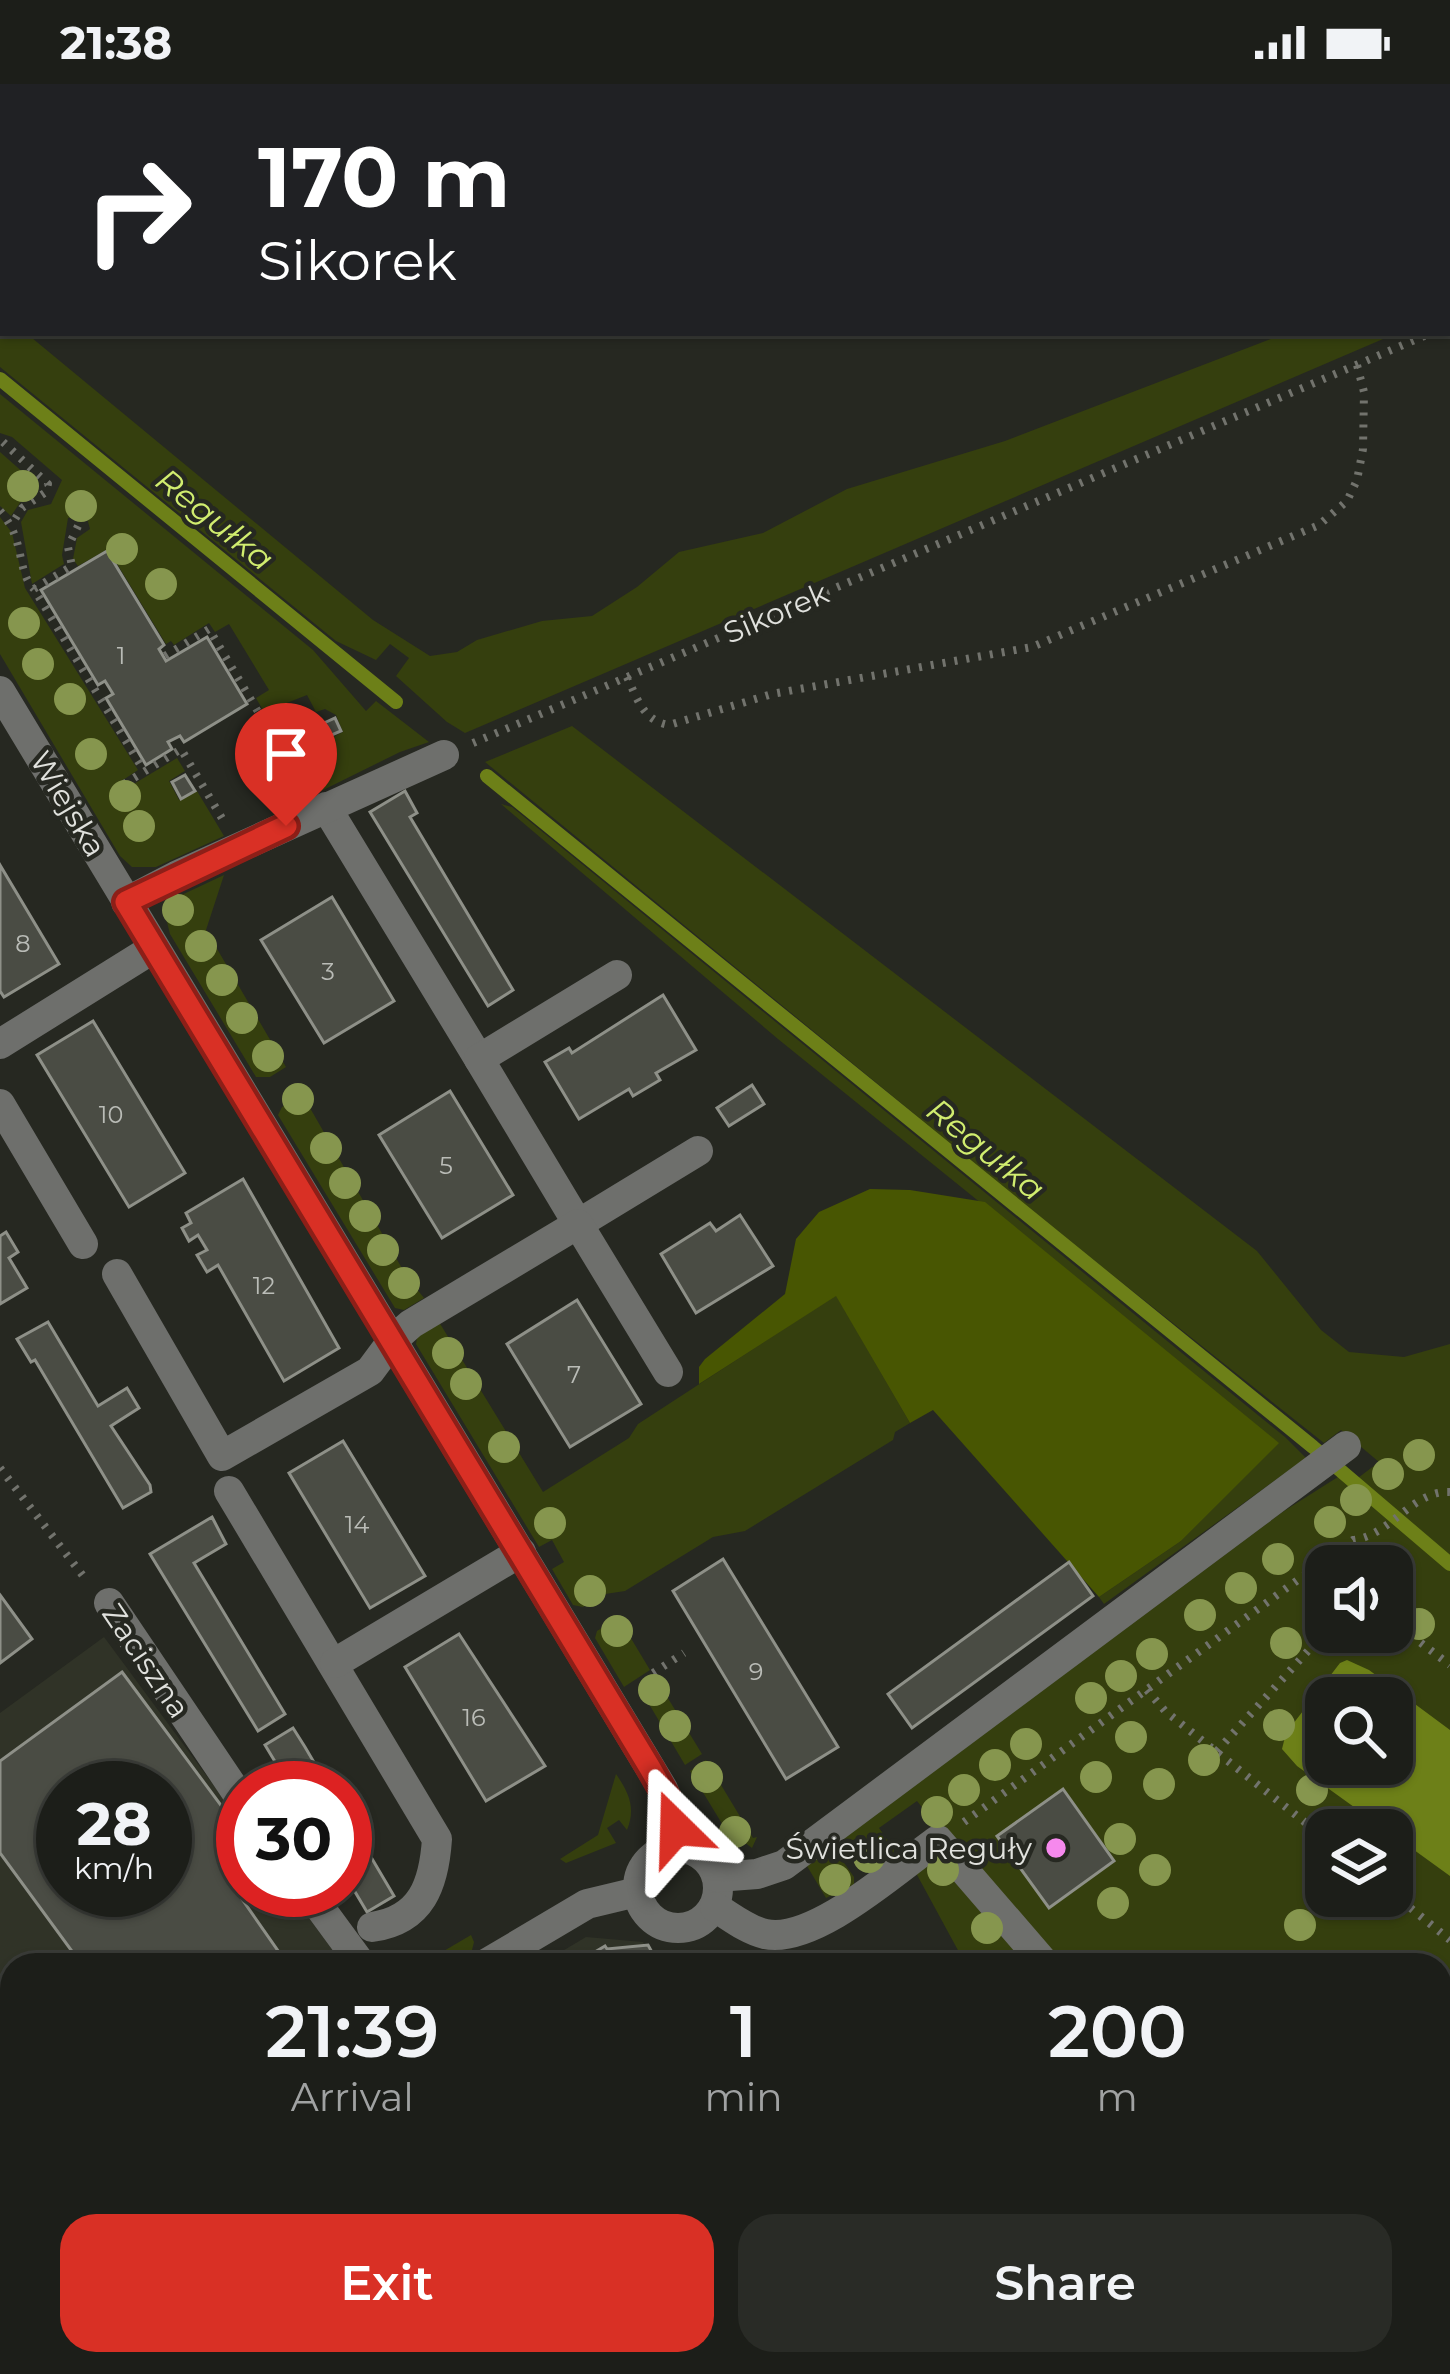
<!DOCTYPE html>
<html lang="en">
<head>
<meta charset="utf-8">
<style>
	body { margin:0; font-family:Montserrat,sans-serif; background:#292b26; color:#f1f3f6; height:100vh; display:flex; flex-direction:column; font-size:45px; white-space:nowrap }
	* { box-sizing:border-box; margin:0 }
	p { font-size:39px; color:#a0a2a2 }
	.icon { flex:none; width:66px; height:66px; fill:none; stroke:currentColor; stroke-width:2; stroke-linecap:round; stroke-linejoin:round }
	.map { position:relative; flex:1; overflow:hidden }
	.side { position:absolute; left:0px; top:1869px; width:1452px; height:423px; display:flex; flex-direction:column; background:#1c1e19; border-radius:36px 36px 0 0; box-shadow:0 3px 9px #0004,0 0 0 3px #3a3c38 }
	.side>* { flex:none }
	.top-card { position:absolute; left:0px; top:0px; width:1452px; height:252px; box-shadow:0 3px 9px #0004,0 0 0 3px #3a3c38; background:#202124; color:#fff; overflow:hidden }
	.controls { position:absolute; left:1305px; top:1461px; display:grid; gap:24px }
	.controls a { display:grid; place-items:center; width:108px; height:108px; border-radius:24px; background:#1c1e19; box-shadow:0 3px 9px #0004,0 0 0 3px #3a3c38; font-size:60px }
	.speed { position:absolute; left:36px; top:1677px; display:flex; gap:24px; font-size:60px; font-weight:700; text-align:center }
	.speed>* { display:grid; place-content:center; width:156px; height:156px; border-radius:50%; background:#1c1e19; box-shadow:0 3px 9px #0004,0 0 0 3px #3a3c38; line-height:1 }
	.speed small { font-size:30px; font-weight:400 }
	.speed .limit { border:18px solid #d22; background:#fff; color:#111 }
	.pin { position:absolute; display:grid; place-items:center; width:102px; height:102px; color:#fff; margin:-123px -51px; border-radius:50% 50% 50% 0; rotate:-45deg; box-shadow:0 0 12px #0007 }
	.pin .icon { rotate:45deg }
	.me { position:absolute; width:132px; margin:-66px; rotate:338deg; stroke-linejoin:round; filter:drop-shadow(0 0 9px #0008) }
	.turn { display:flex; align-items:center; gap:42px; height:252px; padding:0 60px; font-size:54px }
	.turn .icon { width:156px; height:156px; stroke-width:2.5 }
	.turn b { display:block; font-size:84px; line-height:102px }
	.eta { display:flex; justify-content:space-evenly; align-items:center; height:204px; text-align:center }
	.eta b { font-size:72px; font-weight:600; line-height:84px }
	.button { display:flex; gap:24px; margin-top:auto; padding:24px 60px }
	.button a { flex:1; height:138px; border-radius:36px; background:#d93025; color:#fff; font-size:48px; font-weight:600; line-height:138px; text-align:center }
	.button a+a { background:#292b26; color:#f1f3f6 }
	.status { display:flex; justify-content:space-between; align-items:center; height:84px; padding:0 60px; background:#1c1e19; direction:ltr }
	.status svg { height:33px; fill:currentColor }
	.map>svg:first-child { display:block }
	.built { fill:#303327; fill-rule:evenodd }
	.green { fill:#353f0e; fill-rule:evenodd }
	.forest { fill:#485602 }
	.water { fill:#6d8018; fill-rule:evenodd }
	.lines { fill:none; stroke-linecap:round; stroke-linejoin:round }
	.stream { stroke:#6d8018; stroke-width:14 }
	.building { fill:#4a4c44; stroke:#8e9088; stroke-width:3; fill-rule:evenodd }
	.path { stroke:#72736d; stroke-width:8; stroke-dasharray:3 9; stroke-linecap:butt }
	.minor { stroke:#6e6f6c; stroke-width:30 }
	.tree { fill:#86964e }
	.route-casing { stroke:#8d1f18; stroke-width:30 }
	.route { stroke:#d93025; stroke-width:21 }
	.poi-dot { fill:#f689ed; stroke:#262821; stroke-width:4.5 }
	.labels { text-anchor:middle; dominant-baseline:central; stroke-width:9; stroke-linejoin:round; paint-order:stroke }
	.number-label { font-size:24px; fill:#babcb7 }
	.street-label { font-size:30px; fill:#e0e1dd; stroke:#262821 }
	.poi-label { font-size:30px; fill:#e0e1dd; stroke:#262821; text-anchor:end }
	.water-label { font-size:33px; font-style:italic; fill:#d1ed6f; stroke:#262821 }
</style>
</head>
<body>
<div class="status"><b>21:38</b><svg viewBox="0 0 49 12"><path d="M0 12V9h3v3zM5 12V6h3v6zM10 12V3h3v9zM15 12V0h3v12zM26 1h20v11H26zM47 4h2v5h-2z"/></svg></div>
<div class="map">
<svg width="1450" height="2290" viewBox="0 0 1450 2290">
	<rect width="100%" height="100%" fill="#262821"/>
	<!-- built -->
	<g class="built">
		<path d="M104 1553 243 1741V1806H291L340 1872 328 1881H12V1983L0 1966V1629ZM63 1704H165V1806H63Z"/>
		<path d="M586 1853 643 1858 659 1881H539Z"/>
		<path d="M12 2205V2280H95L101 2290H0V2213Z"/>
		<path d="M149 2280H712L718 2290H155Z"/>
	</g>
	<!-- green -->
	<g class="green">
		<path d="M0 228 3 249H26L373 536 430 572 457 568 477 556 542 537 592 532 637 503 679 468 763 449 847 405 1005 357 1286 249H1397L465 649 447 638 396 592 409 574 390 560 376 576 336 557 0 283Z"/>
		<path d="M0 310 313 566 366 627 376 617 429 658 400 668 311 712C286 706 277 690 269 666L274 661 288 690 333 672 327 656 343 648 336 631 325 625 316 628 307 611 264 628 256 614 269 606 229 540 215 548 209 539 174 561 171 557 166 560 108 465 78 482 73 475 77 454 90 445 87 434 81 431 68 434 62 471 64 480 32 500 21 438 28 426 51 420 62 396 12 353 0 349Z"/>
		<path d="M0 368 34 398 11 432 0 422Z"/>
		<path d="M0 433 12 449 25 504 138 686 123 696 127 704 177 674 185 687 169 697 179 716 197 707 224 752 156 783H132L120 772 0 570Z"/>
		<path d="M572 642 1257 1167 1321 1246 1349 1268 1404 1273 1450 1260V2290H1200L1193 2280H1440V1881H966L916 1789 953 1760C943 1743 929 1733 917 1717L879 1744 894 1765 893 1774 877 1786 867 1784 853 1764 840 1773 854 1793V1802L849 1806 847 1804 826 1814 807 1782 1281 1429 1341 1391 1350 1400 1379 1378 1341 1346 1324 1359 1062 1151 485 678ZM1326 1482H1392V1548H1326ZM1326 1614H1392V1680H1326ZM1326 1746H1392V1812H1326Z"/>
		<path d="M501 720 512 723 1285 1353 1306 1374 1104 1520 1099 1513 1181 1457 1278 1359 778 955Z"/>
		<path d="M224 791 206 846 286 983 270 993H256L170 850 166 834 173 815Z"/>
		<path d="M302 1010 407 1193 424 1214 404 1226 395 1224 278 1031 282 1023Z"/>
		<path d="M836 1211 910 1339 895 1348 893 1356 745 1447 713 1453 625 1507 605 1510 583 1523 573 1521 552 1485 564 1478 552 1456 539 1463 416 1260 418 1249 439 1238 543 1408 629 1354 638 1340Z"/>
		<path d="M616 1535 620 1536 650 1586 624 1603 595 1554 597 1547Z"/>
		<path d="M655 1593 702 1670 685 1681 639 1603Z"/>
		<path d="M706 1676 753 1754 757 1753 752 1764 724 1743 690 1687Z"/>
		<path d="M616 1690C629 1709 636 1724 627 1746L619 1736 607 1744 616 1759 566 1779 560 1775 598 1751Z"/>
		<path d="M471 1851 474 1858 472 1866 447 1881H420Z"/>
		<path d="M712 2280H902L896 2284 899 2290H718Z"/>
	</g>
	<!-- forest -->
	<path class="forest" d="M870 1105 910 1106 985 1118 1279 1359 1181 1457 1099 1513 933 1326 910 1339 836 1212 699 1300V1283L705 1275 785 1210 796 1155 819 1128Z"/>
	<!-- water -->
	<path class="water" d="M1347 1576 1369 1586 1450 1646V1792L1392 1750V1746H1386L1297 1682 1282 1665 1286 1649 1340 1579ZM1326 1614H1392V1680H1326Z"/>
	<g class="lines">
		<!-- stream -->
		<g class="stream">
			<path d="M0 295 396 618"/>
			<path d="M487 692 1313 1363 1450 1480"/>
		</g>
	</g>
	<!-- building -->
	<g class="building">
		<path d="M107 467 164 561 159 565 166 577 207 553 247 620 184 658 180 652 168 658 172 665 146 681 106 614 113 610 105 597 98 601 41 506Z"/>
		<path d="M335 634 341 647 327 653 322 640Z"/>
		<path d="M185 691 195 707 181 715 172 698Z"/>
		<path d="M405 707 417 729 410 733 513 906 488 922 370 728Z"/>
		<path d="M0 781 59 880 4 913 0 907Z"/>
		<path d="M332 813 394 917 324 959 261 856Z"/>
		<path d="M663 911 696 966 656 989 660 996 633 1012 629 1005 579 1035 545 978 569 964 572 969Z"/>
		<path d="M93 937 185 1089 129 1123 37 971Z"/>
		<path d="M752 1001 764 1020 729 1042 717 1024Z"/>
		<path d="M450 1007 513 1111 442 1154 379 1051Z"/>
		<path d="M243 1095 339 1264 284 1297 218 1181 207 1188 197 1171 207 1166 198 1151 189 1157 182 1144 191 1139 186 1129Z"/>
		<path d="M740 1131 773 1182 696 1229 661 1170 710 1139 716 1147Z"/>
		<path d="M6 1148 18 1168 9 1174 27 1204 0 1220V1152Z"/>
		<path d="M577 1216 641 1320 570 1363 507 1260Z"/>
		<path d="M48 1238 98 1322 127 1304 139 1324 111 1342 150 1401 151 1408 123 1424 35 1276 31 1278 17 1255Z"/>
		<path d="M343 1357 425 1492 370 1524 289 1389Z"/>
		<path d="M212 1433 226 1460 194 1479 285 1630 258 1647 150 1470Z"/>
		<path d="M723 1475 838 1663 786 1695 673 1507Z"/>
		<path d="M1069 1478 1093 1512 912 1644 888 1610Z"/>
		<path d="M0 1511 32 1555 0 1579Z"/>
		<path d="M459 1550 545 1682 486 1717 405 1583Z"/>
		<path d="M122 1588 243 1751V1806H254L242 1815 283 1874 273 1881H82L0 1769V1677ZM63 1704H165V1806H63Z"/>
		<path d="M293 1644 305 1663 329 1704H291L265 1661Z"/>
		<path d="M1063 1705 1114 1777 1049 1824 997 1752Z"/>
		<path d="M345 1729 394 1812 367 1828 345 1791Z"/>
		<path d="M648 1861 659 1881H573L605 1862 607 1865Z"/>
		<path d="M257 2280H355L361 2290H263Z"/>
		<path d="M355 2280H636L642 2290H361Z"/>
		<path d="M636 2280H707L714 2290H642Z"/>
		<path d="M909 2280H933L937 2287 906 2290 902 2284Z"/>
		<path d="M1022 2280H1076L1078 2283 1066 2290H1028Z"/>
	</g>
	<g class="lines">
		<!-- path -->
		<g class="path">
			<path d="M1449 241H1450"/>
			<path d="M3 358 48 400 46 408 22 424 12 440"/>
			<path d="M0 427C26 456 16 487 34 505"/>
			<path d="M78 442 68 463 72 482 34 505 144 687"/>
			<path d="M165 572 209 545 270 648"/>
			<path d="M627 593C637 614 643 637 669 641L772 610 1032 563 1319 441 1347 417 1357 396 1363 365 1364 308 1357 281"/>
			<path d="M473 659 1431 249"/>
			<path d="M124 700 181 665 223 736"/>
			<path d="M0 1384 87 1497"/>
			<path d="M1392 1537 1450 1581"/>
			<path d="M653 1589 684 1569"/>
			<path d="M1147 1606 1165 1627 1326 1755"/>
			<path d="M1217 1667 1326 1547"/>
			<path d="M964 1738 1353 1456C1390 1452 1413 1406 1450 1408"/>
			<path d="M1392 1809 1450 1856"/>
		</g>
		<!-- minor -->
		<g class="minor">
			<path d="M0 607 663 1705 671 1725 678 1764"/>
			<path d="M326 723 479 975"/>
			<path d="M126 818 176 792 444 671"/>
			<path d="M617 891 479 975 578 1140 698 1067"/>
			<path d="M0 960 154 864"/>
			<path d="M0 1020 83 1160"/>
			<path d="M117 1190 222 1372 370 1287 393 1256 411 1240 578 1140 668 1288"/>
			<path d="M229 1407 437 1755C434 1800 422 1836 372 1843"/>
			<path d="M109 1519 243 1718"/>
			<path d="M335 1579 521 1468"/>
			<circle cx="678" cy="1804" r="40"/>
			<path d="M717 1793 757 1790 784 1781 1346 1362"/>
			<path d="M307 1806 362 1881"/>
			<path d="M715 1823C730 1832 747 1846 765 1850 814 1861 898 1784 938 1756L1046 1881"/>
			<path d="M484 1881 587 1820 637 1808"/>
			<path d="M0 2014 12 2031"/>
			<path d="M0 2173 12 2165"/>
			<path d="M76 2280 82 2290"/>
			<path d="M116 2280 122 2290"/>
			<path d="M1403 2280 1410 2290"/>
			<path d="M20 2290 35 2280"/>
		</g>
	</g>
	<!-- trees -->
	<g class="tree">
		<circle cx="23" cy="402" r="16"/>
		<circle cx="81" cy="422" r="16"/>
		<circle cx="122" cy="465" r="16"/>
		<circle cx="161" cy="500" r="16"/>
		<circle cx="24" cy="539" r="16"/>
		<circle cx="38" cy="580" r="16"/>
		<circle cx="70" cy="615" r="16"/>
		<circle cx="91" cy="670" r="16"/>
		<circle cx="125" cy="712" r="16"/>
		<circle cx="139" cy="742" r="16"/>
		<circle cx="178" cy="826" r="16"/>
		<circle cx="201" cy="862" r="16"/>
		<circle cx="222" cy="896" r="16"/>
		<circle cx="242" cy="934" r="16"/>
		<circle cx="268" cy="972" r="16"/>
		<circle cx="298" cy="1015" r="16"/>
		<circle cx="326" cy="1064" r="16"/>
		<circle cx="345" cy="1099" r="16"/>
		<circle cx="365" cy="1132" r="16"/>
		<circle cx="383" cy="1166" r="16"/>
		<circle cx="404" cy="1199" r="16"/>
		<circle cx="448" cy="1269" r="16"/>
		<circle cx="466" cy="1300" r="16"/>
		<circle cx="504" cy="1363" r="16"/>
		<circle cx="1419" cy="1371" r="16"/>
		<circle cx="1388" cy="1390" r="16"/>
		<circle cx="1356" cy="1416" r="16"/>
		<circle cx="1330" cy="1438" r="16"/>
		<circle cx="550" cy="1439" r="16"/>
		<circle cx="1278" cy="1475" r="16"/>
		<circle cx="1241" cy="1504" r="16"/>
		<circle cx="590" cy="1507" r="16"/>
		<circle cx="1200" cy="1531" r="16"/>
		<circle cx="1419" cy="1540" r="16"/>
		<circle cx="617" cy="1547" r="16"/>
		<circle cx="1286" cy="1559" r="16"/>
		<circle cx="1152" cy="1570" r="16"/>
		<circle cx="1121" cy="1592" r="16"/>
		<circle cx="654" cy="1606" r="16"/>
		<circle cx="1091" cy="1614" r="16"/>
		<circle cx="1279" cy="1641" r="16"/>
		<circle cx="675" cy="1642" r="16"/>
		<circle cx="1131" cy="1653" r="16"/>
		<circle cx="1026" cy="1660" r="16"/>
		<circle cx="1204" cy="1676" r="16"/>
		<circle cx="995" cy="1681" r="16"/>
		<circle cx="707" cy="1693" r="16"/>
		<circle cx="1096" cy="1693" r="16"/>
		<circle cx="1159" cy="1700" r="16"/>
		<circle cx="964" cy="1706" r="16"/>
		<circle cx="1312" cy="1706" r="16"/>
		<circle cx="937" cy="1728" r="16"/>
		<circle cx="735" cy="1748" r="16"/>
		<circle cx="1120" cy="1755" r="16"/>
		<circle cx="869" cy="1773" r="16"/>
		<circle cx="943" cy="1786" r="16"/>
		<circle cx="1155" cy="1786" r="16"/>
		<circle cx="835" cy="1796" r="16"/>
		<circle cx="1113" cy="1819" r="16"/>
		<circle cx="1300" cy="1841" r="16"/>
		<circle cx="987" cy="1844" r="16"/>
	</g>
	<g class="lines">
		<defs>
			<path id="route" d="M286 742 126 818 650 1684 667 1714 676 1744"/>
		</defs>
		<!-- route casing -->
		<use href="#route" class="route-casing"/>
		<!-- route -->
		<use href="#route" class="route"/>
	</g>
	<!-- markers -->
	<circle class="poi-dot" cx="1056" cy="1764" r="12"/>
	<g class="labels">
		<!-- number labels -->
		<g class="number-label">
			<text x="121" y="571">1</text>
			<text x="23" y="859">8</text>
			<text x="328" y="887">3</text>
			<text x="111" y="1030">10</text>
			<text x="446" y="1081">5</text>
			<text x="264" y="1201">12</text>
			<text x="574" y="1290">7</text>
			<text x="357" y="1440">14</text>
			<text x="756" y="1587">9</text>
			<text x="474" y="1633">16</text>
		</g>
		<!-- street labels -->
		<g class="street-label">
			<text transform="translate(776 529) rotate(-23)">Sikorek</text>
			<text transform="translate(68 720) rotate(59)">Wiejska</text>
			<text transform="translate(146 1577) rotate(56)">Zaciszna</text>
		</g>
		<!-- poi labels -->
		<g class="poi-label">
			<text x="1032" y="1764">Świetlica Reguły</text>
		</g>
		<!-- water labels -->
		<g class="water-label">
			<text transform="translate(215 435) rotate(39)">Regułka</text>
			<text transform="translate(986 1065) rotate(39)">Regułka</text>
		</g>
	</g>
</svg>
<div class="controls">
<a><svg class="icon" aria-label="sound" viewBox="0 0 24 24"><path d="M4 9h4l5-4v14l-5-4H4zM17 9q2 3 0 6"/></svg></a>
<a><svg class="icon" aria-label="search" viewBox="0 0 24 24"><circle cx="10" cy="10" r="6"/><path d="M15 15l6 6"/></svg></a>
<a><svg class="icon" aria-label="layers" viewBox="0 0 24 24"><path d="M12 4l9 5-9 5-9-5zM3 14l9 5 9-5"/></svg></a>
</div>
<div class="speed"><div>28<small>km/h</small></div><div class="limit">30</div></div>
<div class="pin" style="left:286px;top:742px;background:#d93025"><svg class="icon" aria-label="arrive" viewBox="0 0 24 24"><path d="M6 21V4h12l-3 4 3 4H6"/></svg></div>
<svg class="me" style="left:676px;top:1744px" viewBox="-20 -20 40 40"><path d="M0-17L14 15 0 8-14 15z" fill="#d93025" stroke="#fff" stroke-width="4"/></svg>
<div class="top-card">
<div class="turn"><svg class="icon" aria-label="right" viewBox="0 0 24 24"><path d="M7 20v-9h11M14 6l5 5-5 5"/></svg><div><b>170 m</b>Sikorek</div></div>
</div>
<section class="side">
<div class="eta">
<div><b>21:39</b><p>Arrival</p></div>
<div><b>1</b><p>min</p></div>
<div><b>200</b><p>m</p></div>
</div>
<div class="button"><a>Exit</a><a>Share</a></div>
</section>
</div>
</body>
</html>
